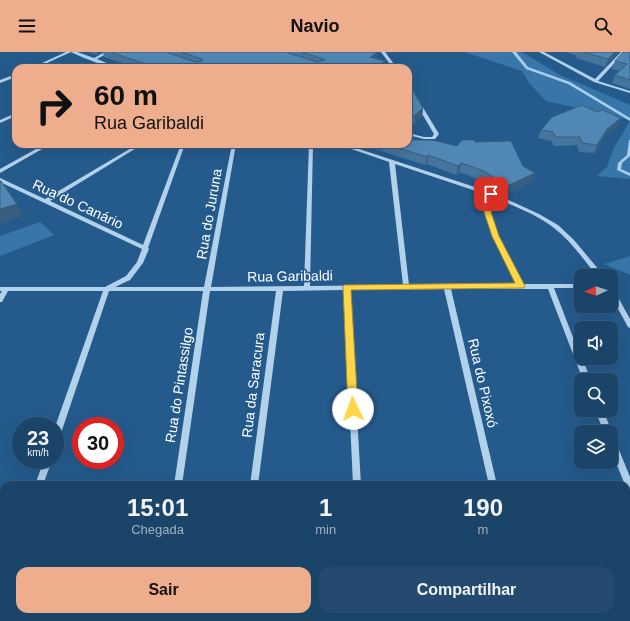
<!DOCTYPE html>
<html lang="pt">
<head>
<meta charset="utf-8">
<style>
	body { margin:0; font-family:Helvetica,sans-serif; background:#244b6f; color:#f1f3f6; height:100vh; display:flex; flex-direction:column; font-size:15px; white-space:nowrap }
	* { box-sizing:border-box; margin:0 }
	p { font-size:13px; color:#a0b0c0 }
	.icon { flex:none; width:22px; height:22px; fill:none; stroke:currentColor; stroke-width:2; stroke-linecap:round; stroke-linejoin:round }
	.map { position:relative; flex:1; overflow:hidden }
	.side { position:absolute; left:0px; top:429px; width:630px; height:140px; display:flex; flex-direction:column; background:#1b4469; border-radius:12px 12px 0 0; box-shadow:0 4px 16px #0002,0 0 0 1px #395c7d }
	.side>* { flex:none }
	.top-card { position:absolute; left:12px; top:12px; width:400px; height:84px; border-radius:12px; box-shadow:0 4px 16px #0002,0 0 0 1px #395c7d; background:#eead8d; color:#111; overflow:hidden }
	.needle { width:26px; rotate:266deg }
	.buttons { position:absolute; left:574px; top:217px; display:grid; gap:8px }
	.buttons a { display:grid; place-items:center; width:44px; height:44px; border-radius:8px; background:#1b4469; box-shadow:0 4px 16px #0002,0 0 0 1px #395c7d; font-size:20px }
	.speed { position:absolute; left:12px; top:365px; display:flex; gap:8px; font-size:20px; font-weight:700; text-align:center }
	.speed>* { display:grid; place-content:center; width:52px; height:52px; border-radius:50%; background:#1b4469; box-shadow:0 4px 16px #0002,0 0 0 1px #395c7d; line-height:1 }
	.speed small { font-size:10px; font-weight:400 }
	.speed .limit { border:6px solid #d22; background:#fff; color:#111 }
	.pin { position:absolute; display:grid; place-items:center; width:34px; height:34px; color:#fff; margin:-17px; border-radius:8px; box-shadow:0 2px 6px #0006 }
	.me { position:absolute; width:44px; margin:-22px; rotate:357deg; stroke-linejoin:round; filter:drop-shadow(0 0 3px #0008) }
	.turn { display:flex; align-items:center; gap:14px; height:84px; padding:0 16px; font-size:18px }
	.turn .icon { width:52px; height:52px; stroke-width:2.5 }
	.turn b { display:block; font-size:28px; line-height:34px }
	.eta { display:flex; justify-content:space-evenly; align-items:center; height:68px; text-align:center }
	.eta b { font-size:24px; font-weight:700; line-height:28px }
	.cta { display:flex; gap:8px; margin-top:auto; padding:8px 16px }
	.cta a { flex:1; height:46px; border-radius:12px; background:#eead8d; color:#111; font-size:16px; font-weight:700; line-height:46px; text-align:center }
	.cta a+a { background:#244b6f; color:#f1f3f6 }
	header { display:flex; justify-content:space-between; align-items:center; height:52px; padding:0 16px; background:#eead8d; color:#111; font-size:18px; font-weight:700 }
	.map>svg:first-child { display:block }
	.green { fill:#3875a9 }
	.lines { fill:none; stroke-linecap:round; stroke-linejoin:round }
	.stream { fill:#a6cdec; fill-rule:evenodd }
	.minor { fill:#b2d1eb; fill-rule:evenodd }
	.wall { fill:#45749c }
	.shaded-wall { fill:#385e7f }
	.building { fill:#5087b5; stroke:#385e7f }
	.route { fill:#ffd54a; stroke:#a68a30 }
	.labels { text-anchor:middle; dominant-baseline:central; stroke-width:3.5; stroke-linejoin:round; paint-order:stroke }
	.street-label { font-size:14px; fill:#fff; stroke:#245b8c }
</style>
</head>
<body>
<header><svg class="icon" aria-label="menu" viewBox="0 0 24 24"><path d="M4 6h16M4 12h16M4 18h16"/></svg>Navio<svg class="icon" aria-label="search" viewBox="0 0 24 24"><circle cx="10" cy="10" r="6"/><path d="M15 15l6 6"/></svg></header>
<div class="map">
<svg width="630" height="569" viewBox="0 0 630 569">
	<rect width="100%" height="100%" fill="#245b8c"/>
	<!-- green -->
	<g class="green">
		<path d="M464 0H522L560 23 630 53V68L546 49 529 31 522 19Z"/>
		<path d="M630 69V127L597 124 607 115 614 96Z"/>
		<path d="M40 170 54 183 0 204V184Z"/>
		<path d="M630 204V223L604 212Z"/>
	</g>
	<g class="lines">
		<!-- stream -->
		<g class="stream">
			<path d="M512 0H516L528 15 570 30 630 66V69L568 32 526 17Z"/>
			<path d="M629 88H630V104L622 111 621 117 630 121V124L617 118 618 111 627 103Z"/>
		</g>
		<!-- minor -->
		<g class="minor">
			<path d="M66 0H71L36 16H31Z"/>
			<path d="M71 0H77L94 6 105 0H110L97 7 119 16C109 16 80 5 71 0Z"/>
			<path d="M381 0H385L397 16H393Z"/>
			<path d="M539 0H544L595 27 621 0H625L598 29 630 39V41L594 30Z"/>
			<path d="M16 22V25L0 31V28Z"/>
			<path d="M408 33 410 34 439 82 435 87H424L408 83V81L424 85H432L434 82 408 38Z"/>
			<path d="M16 61V64L0 71V68Z"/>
			<path d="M45 92H51L0 121V117Z"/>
			<path d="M138 92H143L50 149 143 193 181 92H185L148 196 149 197 143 211 130 228 115 235H204L232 92H236L211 235 304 234 309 92H313L310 234 403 233 389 110 337 92H344L493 141 539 162 558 173 574 188 604 224H597C584 208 571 189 554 176 537 162 513 154 493 145L491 161 498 184 523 232H581V236H554L581 306H582L591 328H583L548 237H451L497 433H489L444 237 350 238 361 433H353L344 238 283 239 258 433H250L276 239H210L182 433H174L203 239H109L59 387 58 390 55 391V375L103 239H8L2 250H0V242L2 239H0V235H105L126 224 137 210 142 197 0 130V126L45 147ZM395 112 488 143 485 161 492 184 517 232 409 233Z"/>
			<path d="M611 236H613L630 267V276L628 275 611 244Z"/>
			<path d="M595 358H603L612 380 611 382V380H604Z"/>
			<path d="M611 384 614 385 615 388 630 425V440L627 439 626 433H625L611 398Z"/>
			<path d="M44 408H52L43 433H35Z"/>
			<path d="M4 529V548L0 551V532Z"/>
			<rect x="0" y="554" width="4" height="10"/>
			<path d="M626 557H630V567H626L622 565H626Z"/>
			<path d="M70 565H80L79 569H69Z"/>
			<path d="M232 565H242L241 569H231Z"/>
			<path d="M391 565H401L402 569H392Z"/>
			<path d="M550 565H560L561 569H551Z"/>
		</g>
	</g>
	<!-- wall -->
	<g class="wall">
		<path d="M89 0H102L97 3Z"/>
		<path d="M103 0H375L377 7 384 16H137L104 5Z"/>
		<path d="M566 0H619L605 15 576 6 577 4Z"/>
		<path d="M630 0V37L612 31 615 23 620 19 612 17 615 9Z"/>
		<path d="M408 38 423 56 422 64 414 72H408Z"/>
		<path d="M597 60 621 66 617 74 604 85 594 101 579 100 577 93 554 94 551 89 538 86 541 78Z"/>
		<path d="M475 90 523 114 535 121 532 129 505 143 481 128 459 120 456 123 427 112 425 113 381 99 382 92H408L457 94Z"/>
		<path d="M361 92H381L380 99Z"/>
	</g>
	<!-- shaded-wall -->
	<g class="shaded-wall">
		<path d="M96 0H102L97 3Z"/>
		<path d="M615 0H619L605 15 608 7Z"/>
		<path d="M377 1V8L370 5Z"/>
		<path d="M385 9 384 16H375Z"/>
		<path d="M423 56 422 64 414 72 415 63Z"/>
		<path d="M621 66 617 74 604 85 594 101 597 93 607 77Z"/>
		<path d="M428 103 427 112 425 113 427 105Z"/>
		<path d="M461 111 459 120 456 123 458 114Z"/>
		<path d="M535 121 532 129 505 143 507 134Z"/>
		<path d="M17 152 23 164 0 172V157Z"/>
	</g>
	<!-- building -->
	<g class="building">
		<path d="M110 0H166L195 10 203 9 202 7 181 0H285L317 10 325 8 324 7 301 0H375L377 1 370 5 385 9 375 16H158Z"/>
		<path d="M583 0H615L608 7Z"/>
		<path d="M623 0H630V28L615 23 627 12 615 9Z"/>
		<path d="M408 38 413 40 423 56 415 63 408 64Z"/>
		<path d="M582 53 597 60 602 58 621 66 607 77 597 93 582 91 580 85H556L553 80 541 78 552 65Z"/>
		<path d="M408 88H432L457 94 462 88H475V90L511 89 523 114 535 121 507 134 484 119 461 111 458 114 428 103 427 105 386 92H408Z"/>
		<path d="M0 129H1L17 152 0 157Z"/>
	</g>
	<!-- route -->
	<path class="route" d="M491 139 494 142 491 160 499 184 525 234 524 236 351 238 358 357 357 360 353 361 350 360 348 357 343 235 344 233 515 231 492 184 484 160 487 142Z"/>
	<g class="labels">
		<!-- street labels -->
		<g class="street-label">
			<text transform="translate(78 152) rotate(25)">Rua do Canário</text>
			<text transform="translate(209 162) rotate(-80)">Rua do Juruna</text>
			<text transform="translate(290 224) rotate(-1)">Rua Garibaldi</text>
			<text transform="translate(483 331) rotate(77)">Rua do Pixoxó</text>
			<text transform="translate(179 333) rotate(-81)">Rua do Pintassilgo</text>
			<text transform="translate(253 333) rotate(-83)">Rua da Saracura</text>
		</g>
	</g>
</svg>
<div class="buttons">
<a><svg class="needle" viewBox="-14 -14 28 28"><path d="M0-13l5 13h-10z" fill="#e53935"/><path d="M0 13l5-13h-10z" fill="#a0b0c0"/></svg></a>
<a><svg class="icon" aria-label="sound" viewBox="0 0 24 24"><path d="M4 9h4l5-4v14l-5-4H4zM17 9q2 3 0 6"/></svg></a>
<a><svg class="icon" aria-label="search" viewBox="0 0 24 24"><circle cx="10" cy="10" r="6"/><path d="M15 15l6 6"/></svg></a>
<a><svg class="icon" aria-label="layers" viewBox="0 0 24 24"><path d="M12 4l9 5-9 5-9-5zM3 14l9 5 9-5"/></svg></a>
</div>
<div class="speed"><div>23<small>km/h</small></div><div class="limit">30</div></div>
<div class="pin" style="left:491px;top:142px;background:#d93025"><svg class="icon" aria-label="arrive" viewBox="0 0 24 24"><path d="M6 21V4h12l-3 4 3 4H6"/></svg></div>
<svg class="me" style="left:353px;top:357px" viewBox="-20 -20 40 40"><circle r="19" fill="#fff"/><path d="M0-13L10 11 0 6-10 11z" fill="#ffd54a"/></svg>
<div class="top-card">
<div class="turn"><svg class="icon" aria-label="right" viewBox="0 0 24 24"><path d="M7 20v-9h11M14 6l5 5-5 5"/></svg><div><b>60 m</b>Rua Garibaldi</div></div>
</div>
<section class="side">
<div class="eta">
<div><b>15:01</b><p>Chegada</p></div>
<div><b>1</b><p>min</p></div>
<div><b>190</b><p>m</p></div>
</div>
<div class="cta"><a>Sair</a><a>Compartilhar</a></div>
</section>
</div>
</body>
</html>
